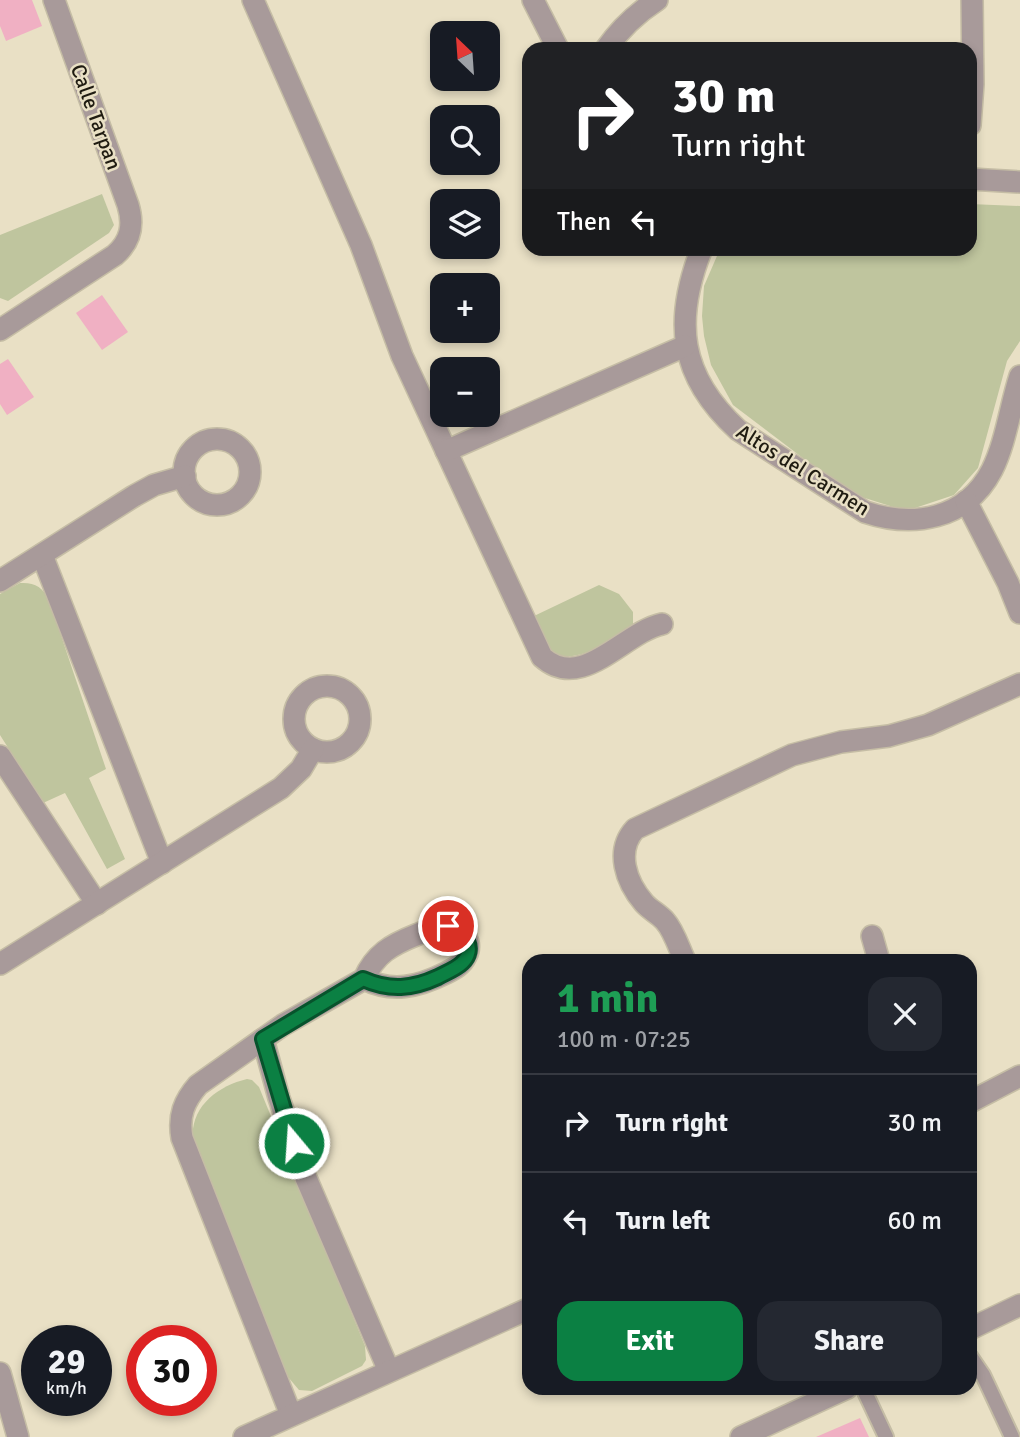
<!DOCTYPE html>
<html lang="en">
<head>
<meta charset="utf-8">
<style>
	body { margin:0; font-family:Signika,sans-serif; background:#242831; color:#f1f3f6; height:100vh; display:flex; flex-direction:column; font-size:26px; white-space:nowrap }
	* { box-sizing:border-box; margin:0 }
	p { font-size:23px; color:#9ea1a6 }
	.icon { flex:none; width:38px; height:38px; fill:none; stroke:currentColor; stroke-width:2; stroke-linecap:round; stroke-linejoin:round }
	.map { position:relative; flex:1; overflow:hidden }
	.sheet { position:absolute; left:522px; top:954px; width:455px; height:441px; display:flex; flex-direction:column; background:#171b24; border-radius:21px; box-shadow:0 4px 10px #0003 }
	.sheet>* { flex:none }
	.hud { position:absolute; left:522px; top:42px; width:455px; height:214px; border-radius:21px; box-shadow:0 4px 10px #0003; background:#202124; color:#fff; overflow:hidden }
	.needle { width:46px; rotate:335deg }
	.buttons { position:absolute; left:430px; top:21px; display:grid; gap:14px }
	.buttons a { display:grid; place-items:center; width:70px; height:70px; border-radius:14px; background:#171b24; box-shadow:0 4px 10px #0003; font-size:35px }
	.speed { position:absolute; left:21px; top:1325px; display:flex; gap:14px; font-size:35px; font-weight:700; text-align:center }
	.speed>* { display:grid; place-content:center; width:91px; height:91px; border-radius:50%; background:#171b24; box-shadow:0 4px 10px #0003; line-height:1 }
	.speed small { font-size:18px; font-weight:400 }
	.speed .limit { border:10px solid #d22; background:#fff; color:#111 }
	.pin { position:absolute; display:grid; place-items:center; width:60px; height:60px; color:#fff; margin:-30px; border:4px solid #fff; border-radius:50%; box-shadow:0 2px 7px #0007 }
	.me { position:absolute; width:77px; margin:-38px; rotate:342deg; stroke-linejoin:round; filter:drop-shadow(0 0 5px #0008) }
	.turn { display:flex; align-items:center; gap:24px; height:147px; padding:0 35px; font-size:32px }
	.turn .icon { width:91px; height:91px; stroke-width:2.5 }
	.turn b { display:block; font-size:49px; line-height:60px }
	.then { display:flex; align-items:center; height:66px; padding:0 35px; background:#0003; gap:14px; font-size:26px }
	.round { display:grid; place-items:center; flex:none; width:74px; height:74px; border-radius:21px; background:#242831 }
	.head { display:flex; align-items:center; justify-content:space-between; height:119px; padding:0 35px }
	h1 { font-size:42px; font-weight:700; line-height:52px; color:#1e9e55 }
	.action { display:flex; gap:14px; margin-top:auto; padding:14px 35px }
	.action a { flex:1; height:80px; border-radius:21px; background:#0b8043; color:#fff; font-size:28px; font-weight:700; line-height:80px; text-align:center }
	.action a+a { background:#242831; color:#f1f3f6 }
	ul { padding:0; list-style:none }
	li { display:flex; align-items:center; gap:21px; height:98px; padding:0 35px; border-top:2px solid #363941 }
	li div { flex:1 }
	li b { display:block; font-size:26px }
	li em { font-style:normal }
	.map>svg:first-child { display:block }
	.green { fill:#bfc59e }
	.building { fill:#f0b0c3 }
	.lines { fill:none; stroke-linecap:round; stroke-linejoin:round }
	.lane-casing { stroke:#c5bda5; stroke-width:18 }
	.street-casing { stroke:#c5bda5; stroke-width:24 }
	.lane { stroke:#a89a9a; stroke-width:14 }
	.street { stroke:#a89a9a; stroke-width:21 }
	.route-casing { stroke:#07532c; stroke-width:18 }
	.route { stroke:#0b8043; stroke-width:12 }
	.labels { text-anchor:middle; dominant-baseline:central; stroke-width:5; stroke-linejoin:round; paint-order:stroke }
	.street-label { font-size:21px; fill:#1f1b11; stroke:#e9e0c5 }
</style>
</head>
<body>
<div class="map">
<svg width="1020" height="1437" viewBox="0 0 1020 1437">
	<rect width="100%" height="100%" fill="#e9e0c5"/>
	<!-- green -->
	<g class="green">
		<path d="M102 194 114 225 109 233 8 301 0 298V235Z"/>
		<path d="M970 204 1020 206V341L1007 361 978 468 954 495 906 511 849 493 733 405 711 365 704 336 702 316 704 286 720 249 970 248Z"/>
		<path d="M20 583C34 582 43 587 49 600L106 769 89 778 125 859 107 869 65 793 43 803 0 735V594Z"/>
		<path d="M599 585 619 594 633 612V628C616 638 570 669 551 651 543 643 539 626 534 616Z"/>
		<path d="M247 1079 252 1080 259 1087 365 1346 366 1360 362 1366 312 1391 299 1390 288 1377 193 1141C189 1108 217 1086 247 1079Z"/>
	</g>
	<!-- building -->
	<g class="building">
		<path d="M0 0H32L42 26 6 41 0 26Z"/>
		<path d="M102 295 128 332 102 350 76 313Z"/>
		<path d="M8 359 34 397 7 415 0 404V364Z"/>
		<path d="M860 1418 869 1437H816Z"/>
	</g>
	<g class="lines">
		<defs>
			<g id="lane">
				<path d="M970 1356 983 1375 1012 1437"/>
				<path d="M863 1388 886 1437"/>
			</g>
			<g id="street">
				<path d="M253 0 361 245 402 356 542 657C582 693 624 632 662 624"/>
				<path d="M533 0 558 49"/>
				<path d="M606 49C620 29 637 13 657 0"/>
				<path d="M970 125 973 84 972 0"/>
				<path d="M970 179 1020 182"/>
				<path d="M702 248C673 321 679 376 738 430L865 512C913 528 966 520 992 470 1006 442 1010 407 1020 376"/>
				<path d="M0 330 115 255C131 241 134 225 128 205L54 0"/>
				<circle cx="217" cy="472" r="33"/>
				<path d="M446 451 685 346"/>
				<path d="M966 501 1008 583 1020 613"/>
				<path d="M42 555 162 863"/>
				<path d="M0 581 134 496 154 485 185 476"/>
				<circle cx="327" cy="719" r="33"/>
				<path d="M0 756 97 904"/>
				<path d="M872 936 879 961"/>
				<path d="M685 961C679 948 674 931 665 921 659 914 650 910 644 903 626 882 615 851 635 829L792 755 841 742 889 736 928 725 1020 684"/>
				<path d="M0 964 281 788 301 769 313 749"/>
				<path d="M263 1039 279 1098 306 1178 389 1371"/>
				<path d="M970 1102 1020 1076"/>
				<path d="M970 1329 1020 1305"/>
				<path d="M0 1373 18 1437"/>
				<path d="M291 1415 182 1138C178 1116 184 1101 198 1085L283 1025 364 979C375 954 391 945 416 935 424 932 432 927 441 926 458 924 475 939 466 956 462 965 454 969 446 973 418 987 392 993 364 979"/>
				<path d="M244 1437 528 1309"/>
				<path d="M741 1437 847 1388"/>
			</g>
		</defs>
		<!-- lane casing -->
		<use href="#lane" class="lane-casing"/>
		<!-- street casing -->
		<use href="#street" class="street-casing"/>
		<!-- lane -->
		<use href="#lane" class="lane"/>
		<!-- street -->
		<use href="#street" class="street"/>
	</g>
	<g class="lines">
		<defs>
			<path id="route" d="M294 1143 263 1039 363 979C390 991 412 989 438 977 445 973 456 969 462 963 477 949 465 930 448 926"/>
		</defs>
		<!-- route casing -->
		<use href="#route" class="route-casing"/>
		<!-- route -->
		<use href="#route" class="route"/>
	</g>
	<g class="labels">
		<!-- street labels -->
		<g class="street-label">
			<text transform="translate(96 117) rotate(70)">Calle Tarpan</text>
			<text transform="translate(803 470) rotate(32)">Altos del Carmen</text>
		</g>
	</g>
</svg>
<div class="buttons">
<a><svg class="needle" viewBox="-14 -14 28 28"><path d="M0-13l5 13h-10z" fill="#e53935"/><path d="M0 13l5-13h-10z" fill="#9ea1a6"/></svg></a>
<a><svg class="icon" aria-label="search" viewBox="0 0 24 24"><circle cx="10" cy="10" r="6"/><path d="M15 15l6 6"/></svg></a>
<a><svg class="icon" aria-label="layers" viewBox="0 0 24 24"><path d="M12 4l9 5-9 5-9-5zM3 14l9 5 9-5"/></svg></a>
<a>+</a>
<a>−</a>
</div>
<div class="speed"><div>29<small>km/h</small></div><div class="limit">30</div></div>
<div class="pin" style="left:448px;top:926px;background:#d93025"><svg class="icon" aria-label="arrive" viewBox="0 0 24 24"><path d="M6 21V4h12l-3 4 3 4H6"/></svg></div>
<svg class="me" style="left:294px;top:1143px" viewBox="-20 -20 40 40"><circle r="17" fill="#0b8043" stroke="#fff" stroke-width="3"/><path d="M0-11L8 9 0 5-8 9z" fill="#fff"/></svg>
<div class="hud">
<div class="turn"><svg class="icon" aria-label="right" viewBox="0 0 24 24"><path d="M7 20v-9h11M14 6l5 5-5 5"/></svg><div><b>30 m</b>Turn right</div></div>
<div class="then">Then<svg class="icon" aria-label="left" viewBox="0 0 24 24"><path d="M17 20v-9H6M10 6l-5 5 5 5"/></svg></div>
</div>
<section class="sheet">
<div class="head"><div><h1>1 min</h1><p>100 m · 07:25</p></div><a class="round"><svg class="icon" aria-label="close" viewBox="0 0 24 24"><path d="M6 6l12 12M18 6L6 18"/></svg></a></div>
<ul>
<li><svg class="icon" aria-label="right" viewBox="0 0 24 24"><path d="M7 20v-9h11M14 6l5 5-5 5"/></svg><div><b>Turn right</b></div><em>30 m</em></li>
<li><svg class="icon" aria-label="left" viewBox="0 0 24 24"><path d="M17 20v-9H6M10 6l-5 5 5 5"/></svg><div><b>Turn left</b></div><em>60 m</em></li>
</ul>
<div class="action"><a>Exit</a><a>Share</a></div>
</section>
</div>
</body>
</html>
